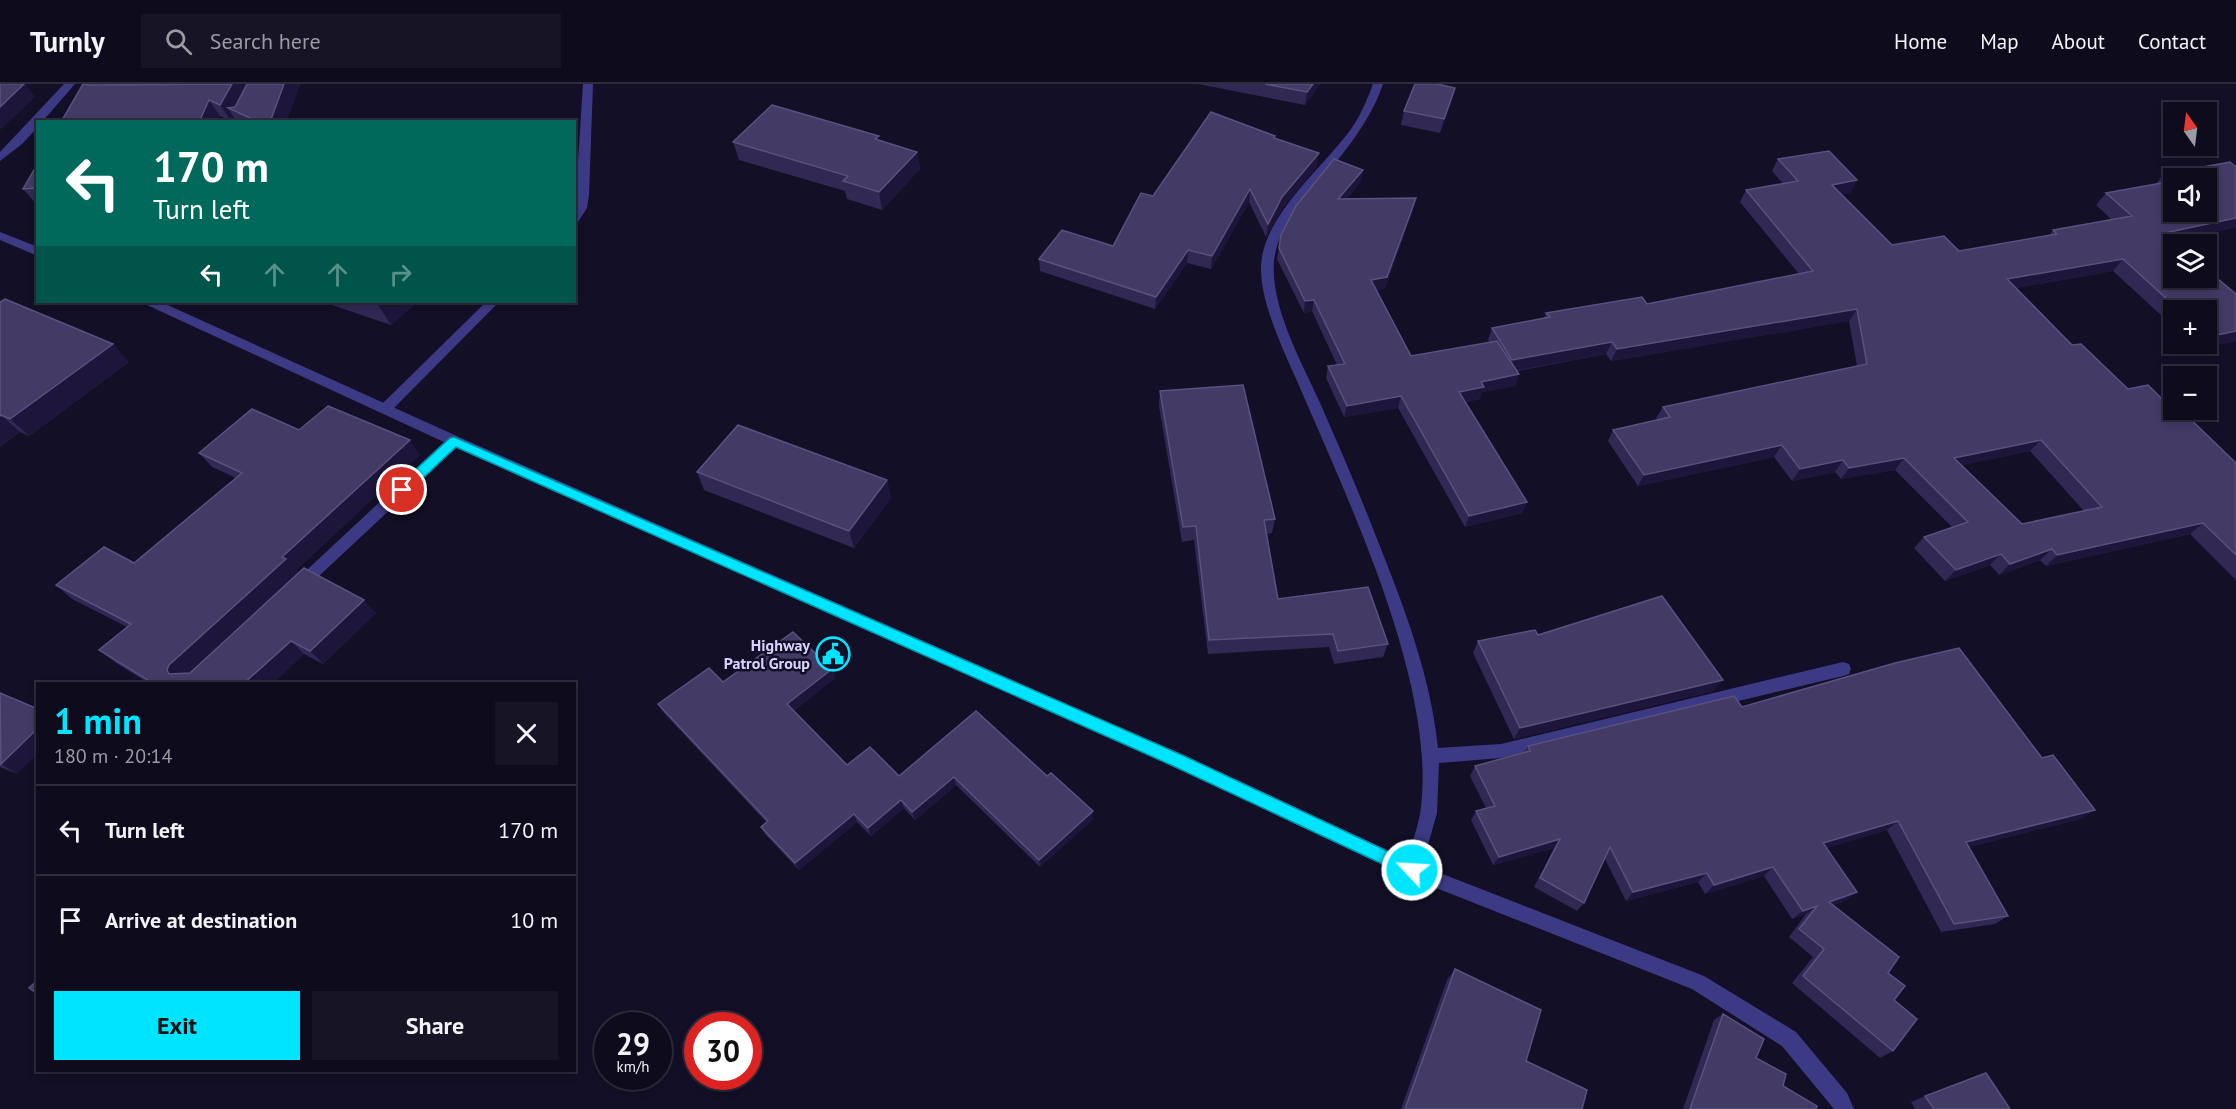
<!DOCTYPE html>
<html lang="en">
<head>
<meta charset="utf-8">
<style>
	body { margin:0; font-family:"PT Sans",sans-serif; background:#171425; color:#f1f3f6; height:100vh; display:flex; flex-direction:column; font-size:22px; white-space:nowrap }
	* { box-sizing:border-box; margin:0 }
	p { font-size:20px; color:#9b9ba3 }
	.icon { flex:none; width:33px; height:33px; fill:none; stroke:currentColor; stroke-width:2; stroke-linecap:round; stroke-linejoin:round }
	.map { position:relative; flex:1; overflow:hidden }
	.details { position:absolute; left:36px; top:598px; width:540px; height:390px; display:flex; flex-direction:column; background:#0e0b1c; border-radius:0px; box-shadow:0 3px 9px #0003,0 0 0 2px #2e2b3b }
	.details>* { flex:none }
	.hud { position:absolute; left:36px; top:36px; width:540px; height:183px; border-radius:0px; box-shadow:0 3px 9px #0003,0 0 0 2px #2e2b3b; background:#00695c; color:#fff; overflow:hidden }
	.needle { width:39px; rotate:346deg }
	.fabs { position:absolute; left:2163px; top:18px; display:grid; gap:12px }
	.fabs a { display:grid; place-items:center; width:54px; height:54px; border-radius:0px; background:#0e0b1c; box-shadow:0 3px 9px #0003,0 0 0 2px #2e2b3b; font-size:30px }
	.speed { position:absolute; left:594px; top:928px; display:flex; gap:12px; font-size:30px; font-weight:700; text-align:center }
	.speed>* { display:grid; place-content:center; width:78px; height:78px; border-radius:50%; background:#0e0b1c; box-shadow:0 3px 9px #0003,0 0 0 2px #2e2b3b; line-height:1 }
	.speed small { font-size:15px; font-weight:400 }
	.speed .limit { border:9px solid #d22; background:#fff; color:#111 }
	.pin { position:absolute; display:grid; place-items:center; width:51px; height:51px; color:#fff; margin:-26px; border:3px solid #fff; border-radius:50%; box-shadow:0 2px 6px #0007 }
	.me { position:absolute; width:66px; margin:-33px; rotate:295deg; stroke-linejoin:round; filter:drop-shadow(0 0 4px #0008) }
	.turn { display:flex; align-items:center; gap:21px; height:126px; padding:0 18px; font-size:27px }
	.turn .icon { width:78px; height:78px; stroke-width:2.5 }
	.turn b { display:block; font-size:42px; line-height:51px }
	.lanes { display:flex; align-items:center; height:57px; padding:0 18px; background:#0003; justify-content:center; gap:30px; direction:ltr }
	.lanes .off { opacity:.35 }
	.round { display:grid; place-items:center; flex:none; width:63px; height:63px; border-radius:0px; background:#171425 }
	.head { display:flex; align-items:center; justify-content:space-between; height:102px; padding:0 18px }
	h1 { font-size:36px; font-weight:700; line-height:45px; color:#00e5ff }
	.action { display:flex; gap:12px; margin-top:auto; padding:12px 18px }
	.action a { flex:1; height:69px; border-radius:0px; background:#00e5ff; color:#111; font-size:24px; font-weight:700; line-height:69px; text-align:center }
	.action a+a { background:#171425; color:#f1f3f6 }
	ul { padding:0; list-style:none }
	li { display:flex; align-items:center; gap:18px; height:90px; padding:0 18px; border-top:2px solid #2e2b3b }
	li div { flex:1 }
	li b { display:block; font-size:22px }
	li em { font-style:normal }
	header { display:flex; align-items:center; gap:36px; box-sizing:border-box; height:84px; padding:0 30px; background:#0e0b1c; border-bottom:2px solid #2e2b3b }
	header strong { font-size:28px }
	nav { display:flex; gap:33px; margin-inline-start:auto; font-size:21px }
	.search { width:420px; height:54px; background:#171425; display:flex; align-items:center; gap:15px; box-sizing:border-box; padding:0 21px; border-radius:0px; color:#9b9ba3; font-size:22px }
	.map>svg:first-child { display:block }
	.lines { fill:none; stroke-linecap:round; stroke-linejoin:round }
	.service { fill:#3d3a85; fill-rule:evenodd }
	.minor { fill:#3d3a85; fill-rule:evenodd }
	.wall { fill:#312854; fill-rule:evenodd }
	.shaded-wall { fill:#1d163a }
	.building { fill:#433a66; stroke:#5a527e; stroke-width:1.5; fill-rule:evenodd }
	.route { fill:#00e5ff; stroke:#0095a6; stroke-width:1.5 }
	.labels { text-anchor:middle; dominant-baseline:central; stroke-width:5; stroke-linejoin:round; paint-order:stroke }
	.poi-label { font-size:16px; font-weight:bold; fill:#d9d4ff; stroke:#130f26; text-anchor:end }
</style>
</head>
<body>
<header>
<strong>Turnly</strong>
<div class="search"><svg class="icon" aria-label="search" viewBox="0 0 24 24"><circle cx="10" cy="10" r="6"/><path d="M15 15l6 6"/></svg>Search here</div>
<nav><a>Home</a><a>Map</a><a>About</a><a>Contact</a></nav>
</header>
<div class="map">
<svg width="2236" height="1025" viewBox="0 0 2236 1025">
	<rect width="100%" height="100%" fill="#130f26"/>
	<g class="lines">
		<!-- service -->
		<g class="service">
			<path d="M64 0H75L42 38H38V43L22 60 0 77V68Z"/>
			<path d="M583 0H593L589 111 587 124 578 138 574 139Z"/>
			<path d="M486 218H499L391 327H381L379 324 381 321Z"/>
		</g>
		<!-- minor -->
		<g class="minor">
			<path d="M1373 0H1383C1369 41 1341 72 1314 105 1300 122 1283 141 1277 162 1262 210 1302 278 1321 321 1341 367 1361 413 1379 460 1405 525 1431 594 1438 664L1501 660 1843 578 1849 580 1851 585 1849 590 1843 592 1501 674 1439 679 1437 729 1422 782 1704 892 1796 948 1847 1009 1854 1025H1834L1782 962 1692 905 1406 792 1171 681 456 364 304 506H294L292 502 294 498 444 358 147 221 145 218H161L459 353 1183 671 1407 775C1412 758 1419 741 1421 723 1435 603 1355 431 1307 320 1292 283 1260 224 1261 183 1262 132 1323 84 1351 45 1361 31 1367 16 1373 0Z"/>
			<path d="M0 148 38 163V172L0 156Z"/>
		</g>
	</g>
	<!-- wall -->
	<g class="wall">
		<path d="M300 0 286 38H237L233 32 231 37 220 32 89 1Z"/>
		<path d="M1198 0H1320L1305 21Z"/>
		<path d="M1455 4 1452 17 1440 49 1401 41 1404 27Z"/>
		<path d="M1275 52V55L1317 82 1281 126 1266 153 1249 118 1211 185 1187 179 1155 225 1040 187 1039 175 1113 162 1153 112Z"/>
		<path d="M880 57 917 68 920 85 882 126 847 115 845 107 739 76 733 58Z"/>
		<path d="M1778 75 1857 96 1850 109 1841 110 1892 161 1959 167 2049 152 2053 146 2112 136 2096 121 2106 109 2156 100 2164 90 2236 83V143L2174 157 2236 210V257L2197 265 2191 260H2206V226H2174V243L2113 187 2016 204 2072 261 2128 305 2173 326 2236 379V496L2190 450 2046 482 2040 476 1999 491 1990 481 1945 497 1914 464 1924 453 1952 443 1895 386 1841 395 1835 388 1792 397 1774 373 1638 402 1608 357 1613 346 1658 336 1656 334 1663 323 1857 282 1849 237 1611 277 1606 270 1517 287 1519 290 1515 302 1482 308 1480 315 1465 318 1527 418 1522 429 1465 443 1398 324 1344 333 1326 294 1328 282 1337 281 1312 227 1304 229 1277 175 1281 151 1361 98 1346 115 1413 126 1385 204 1376 206 1411 272 1489 258 1488 256 1492 244 1544 234 1546 229 1647 220 1799 190 1740 118 1746 106 1783 100 1772 87ZM2030 367 2084 427 2022 440 1962 381Z"/>
		<path d="M38 79V121H37L23 105Z"/>
		<path d="M0 218 129 278 29 352 20 348 0 363Z"/>
		<path d="M323 218H417L391 241Z"/>
		<path d="M1160 307 1275 435 1272 449 1266 450 1278 515 1388 560 1383 573 1334 580 1329 563 1208 570 1194 456 1182 458 1159 322Z"/>
		<path d="M299 346 420 371 296 486 299 489 376 529 323 580 304 570 272 600H150L116 579 99 566 127 543 72 515 56 501 134 479 236 394 212 383 199 369Z"/>
		<path d="M697 388 887 396 891 414 854 464 704 406Z"/>
		<path d="M1538 551 1714 607 1514 655 1473 569 1478 557Z"/>
		<path d="M832 585 835 594 793 627 847 681 899 692H1047L1093 727V735L1040 783 956 701 915 736 904 724 871 752 857 738 799 786 765 750 761 743 766 738 663 628 658 620 723 598Z"/>
		<path d="M0 609 17 690 0 683Z"/>
		<path d="M1742 623 2042 674 2095 726 2080 735 1969 763 2008 832 1995 840 1941 848 1887 746 1826 764 1845 817 1833 821 1888 889 1894 916 1893 967 1880 974 1792 899 1813 873 1789 853 1806 830 1792 835 1764 792 1705 810 1698 798 1626 817 1605 775 1584 819 1577 827 1534 803 1554 764 1493 781 1471 736 1476 727 1486 724 1470 692 1475 682 1523 669 1528 662Z"/>
		<path d="M1455 885 1526 977 1582 1025H1401L1447 896Z"/>
		<path d="M1723 930 1756 974 1783 1002 1816 1025H1683L1714 936Z"/>
		<path d="M1925 1012 2010 1025H1915L1911 1018Z"/>
	</g>
	<!-- shaded-wall -->
	<g class="shaded-wall">
		<path d="M25 0 35 13 0 46V23Z"/>
		<path d="M232 0H251L236 28 228 24 233 32 231 37 220 21Z"/>
		<path d="M284 0H300L286 38H270Z"/>
		<path d="M1313 0H1320L1305 21 1307 8Z"/>
		<path d="M1455 4 1452 17 1440 49 1444 35Z"/>
		<path d="M209 16 220 32 218 38H199Z"/>
		<path d="M917 68 920 85 882 126 879 108Z"/>
		<path d="M1319 69 1317 82 1281 126 1266 153 1268 140 1282 113Z"/>
		<path d="M1363 86 1361 98 1336 127 1338 115Z"/>
		<path d="M1857 96 1850 109 1825 113 1832 101Z"/>
		<path d="M1250 105 1249 118 1211 185 1212 172Z"/>
		<path d="M1416 114 1413 126 1385 204 1368 207 1371 196Z"/>
		<path d="M2236 134V143L2155 161 2165 149Z"/>
		<path d="M1188 166 1187 179 1155 225 1156 213Z"/>
		<path d="M2123 175 2113 187 1998 207 2007 195Z"/>
		<path d="M1314 216 1312 227 1304 229 1305 217Z"/>
		<path d="M376 218H417L391 241Z"/>
		<path d="M1857 225 1849 237 1611 277 1617 265Z"/>
		<path d="M2236 247V257L2197 265 2202 260H2206V255L2208 253Z"/>
		<path d="M1612 258 1606 270 1508 288 1512 276Z"/>
		<path d="M113 260 129 278 29 352 10 335Z"/>
		<path d="M1519 290 1515 302 1482 308 1480 315 1455 319 1459 308 1481 298Z"/>
		<path d="M1401 312 1398 324 1344 333 1347 322Z"/>
		<path d="M1 331 20 348 0 363V332Z"/>
		<path d="M410 356 420 371 296 486 299 489 185 594 169 590 167 586 169 581 282 473Z"/>
		<path d="M2041 356 2030 367 1945 385 1954 374Z"/>
		<path d="M1782 361 1774 373 1638 402 1644 391Z"/>
		<path d="M1904 374 1895 386 1841 395 1849 384Z"/>
		<path d="M1843 376 1835 388 1792 397 1800 385Z"/>
		<path d="M887 396 891 414 854 464 849 447Z"/>
		<path d="M1527 418 1522 429 1465 443 1469 432Z"/>
		<path d="M2203 439 2190 450 2046 482 2057 471Z"/>
		<path d="M2052 465 2040 476 1999 491 2010 480Z"/>
		<path d="M2001 470 1990 481 1945 497 1956 486Z"/>
		<path d="M364 516 376 529 323 580 310 567Z"/>
		<path d="M291 557 304 570 272 600H243Z"/>
		<path d="M832 585 835 594 790 629 787 620Z"/>
		<path d="M1723 596 1714 607 1514 655 1520 644Z"/>
		<path d="M38 644V670L17 690 1 680Z"/>
		<path d="M954 693 956 701 915 736 912 728Z"/>
		<path d="M901 716 904 724 871 752 868 744Z"/>
		<path d="M2095 726 2080 735 1953 767 1966 758Z"/>
		<path d="M1093 727V735L1040 783 1039 776Z"/>
		<path d="M854 730 857 738 799 786 795 779Z"/>
		<path d="M1898 737 1887 746 1813 768 1823 759Z"/>
		<path d="M1560 755 1554 764 1493 781 1499 773Z"/>
		<path d="M1773 783 1764 792 1705 810 1714 801Z"/>
		<path d="M1707 789 1698 798 1626 817 1633 808Z"/>
		<path d="M1857 808 1845 817 1818 826 1829 818Z"/>
		<path d="M1817 822 1806 830 1792 835 1803 827Z"/>
	</g>
	<!-- building -->
	<g class="building">
		<path d="M0 0H24L0 23Z"/>
		<path d="M83 0 89 1 232 0 220 21 209 16 199 38H61Z"/>
		<path d="M247 0H284L270 38H259L228 24 235 23Z"/>
		<path d="M1265 0H1313L1307 8Z"/>
		<path d="M1415 0H1437L1455 4 1444 35 1404 27Z"/>
		<path d="M772 21 879 52 875 55 917 68 879 108 843 97 848 92 733 58Z"/>
		<path d="M1211 28 1275 52 1274 54 1319 69 1282 113 1268 140 1250 105 1212 172 1188 166 1156 213 1039 175 1062 146 1113 162 1141 109 1153 112Z"/>
		<path d="M1829 67 1857 96 1832 101 1892 161 1944 152 1959 167 2057 150 2053 146 2132 132 2106 109 2173 97 2164 90 2230 78 2236 83V134L2165 149 2179 160H2174V194H2206V185L2236 210V247L2208 253 2206 251V226H2179L2123 175 2007 195 2072 261 2081 260 2128 305 2148 301 2173 326H2181L2236 379V471L2203 439 2057 471 2052 465 2010 480 2001 470 1956 486 1924 453 1968 438 1904 374 1849 384 1843 376 1800 385 1782 361 1644 391 1613 346 1670 333 1663 323 1867 280 1857 225 1617 265 1612 258 1512 276 1492 244 1550 233 1546 229 1642 213 1647 220 1813 187 1746 106 1798 97 1778 75ZM2174 94H2206V128H2174ZM2041 356 2102 423 2022 440 1954 374Z"/>
		<path d="M1334 75 1363 86 1338 115 1416 114 1387 193 1371 196 1411 272 1497 257 1519 290 1481 298 1484 303 1459 308 1527 418 1469 432 1401 312 1347 322 1328 282 1345 280 1314 216 1305 217 1279 164 1281 151 1296 122Z"/>
		<path d="M38 79V104L23 105Z"/>
		<path d="M5 215 113 260 10 335 1 331 0 332V218Z"/>
		<path d="M1243 301 1275 435 1264 436 1278 515 1368 503 1388 560 1338 567 1333 550 1209 556 1196 442 1183 443 1160 307Z"/>
		<path d="M328 322 410 356 282 473 286 475 169 581 167 586 169 590 190 589 304 484 364 516 310 567 291 557 243 600H154L99 566 131 540 56 501 104 463 134 479 242 389 199 369 252 325 299 346Z"/>
		<path d="M738 341 887 396 849 447 697 388Z"/>
		<path d="M1662 512 1723 596 1520 644 1478 557 1535 546 1538 551Z"/>
		<path d="M793 548 832 585 787 620 847 681 870 663 899 692 976 627 1047 692 1051 689 1093 727 1039 776 954 693 912 728 901 716 868 744 854 730 795 779 761 743 768 737 658 620 709 584 723 598Z"/>
		<path d="M1959 564 2042 674 2053 671 2095 726 1966 758 2008 832 1954 840 1898 737 1823 759 1857 808 1829 818 1899 873 1888 889 1905 902 1894 916 1917 935 1893 967 1803 892 1824 865 1799 845 1817 822 1803 827 1773 783 1714 801 1707 789 1633 808 1610 763 1584 819 1540 794 1560 755 1499 773 1476 727 1495 722 1475 682 1530 667 1528 662 1734 612 1742 623 1895 579Z"/>
		<path d="M0 609 38 625V644L1 680Z"/>
		<path d="M1455 885 1541 926 1526 977 1587 1006 1582 1025H1405Z"/>
		<path d="M38 896V910L29 904Z"/>
		<path d="M1723 930 1764 955 1756 974 1786 990 1783 1002 1817 1022 1816 1025H1690Z"/>
		<path d="M1986 989 2010 1025H1934L1925 1012Z"/>
	</g>
	<!-- route -->
	<path class="route" d="M454 353 1182 671 1417 781 1420 786 1417 791 1412 794 1406 791 1171 681 456 363 407 409H398L396 406 398 402 450 354Z"/>
	<!-- icons -->
	<defs>
		<symbol id="civic-ring" viewBox="-11 -11 22 22"><circle r="9.5" fill="#130f26" stroke="#00e5ff" stroke-width="1.5"/><path d="M-.6-6.5H3V-4.5H.6V-3L4-1V1h2V6H-6V1h2V-1L-.6-3ZM-1.2 2.5V6h2.4V2.5Z" fill="#00e5ff"/></symbol>
	</defs>
	<g fill-rule="evenodd">
		<use href="#civic-ring" x="814" y="551" width="38" height="38"/>
	</g>
	<g class="labels">
		<!-- poi labels -->
		<g class="poi-label">
			<text x="810" y="561">Highway<tspan x="810" dy="18">Patrol Group</tspan></text>
		</g>
	</g>
</svg>
<div class="fabs">
<a><svg class="needle" viewBox="-14 -14 28 28"><path d="M0-13l5 13h-10z" fill="#e53935"/><path d="M0 13l5-13h-10z" fill="#9b9ba3"/></svg></a>
<a><svg class="icon" aria-label="sound" viewBox="0 0 24 24"><path d="M4 9h4l5-4v14l-5-4H4zM17 9q2 3 0 6"/></svg></a>
<a><svg class="icon" aria-label="layers" viewBox="0 0 24 24"><path d="M12 4l9 5-9 5-9-5zM3 14l9 5 9-5"/></svg></a>
<a>+</a>
<a>−</a>
</div>
<div class="speed"><div>29<small>km/h</small></div><div class="limit">30</div></div>
<div class="pin" style="left:402px;top:406px;background:#d93025"><svg class="icon" aria-label="arrive" viewBox="0 0 24 24"><path d="M6 21V4h12l-3 4 3 4H6"/></svg></div>
<svg class="me" style="left:1412px;top:786px" viewBox="-20 -20 40 40"><circle r="17" fill="#00e5ff" stroke="#fff" stroke-width="3"/><path d="M0-11L8 9 0 5-8 9z" fill="#fff"/></svg>
<div class="hud">
<div class="turn"><svg class="icon" aria-label="left" viewBox="0 0 24 24"><path d="M17 20v-9H6M10 6l-5 5 5 5"/></svg><div><b>170 m</b>Turn left</div></div>
<div class="lanes"><svg class="icon" aria-label="left" viewBox="0 0 24 24"><path d="M17 20v-9H6M10 6l-5 5 5 5"/></svg><svg class="icon off" aria-label="ahead" viewBox="0 0 24 24"><path d="M12 20V5M6 11l6-6 6 6"/></svg><svg class="icon off" aria-label="ahead" viewBox="0 0 24 24"><path d="M12 20V5M6 11l6-6 6 6"/></svg><svg class="icon off" aria-label="right" viewBox="0 0 24 24"><path d="M7 20v-9h11M14 6l5 5-5 5"/></svg></div>
</div>
<section class="details">
<div class="head"><div><h1>1 min</h1><p>180 m · 20:14</p></div><a class="round"><svg class="icon" aria-label="close" viewBox="0 0 24 24"><path d="M6 6l12 12M18 6L6 18"/></svg></a></div>
<ul>
<li><svg class="icon" aria-label="left" viewBox="0 0 24 24"><path d="M17 20v-9H6M10 6l-5 5 5 5"/></svg><div><b>Turn left</b></div><em>170 m</em></li>
<li><svg class="icon" aria-label="arrive" viewBox="0 0 24 24"><path d="M6 21V4h12l-3 4 3 4H6"/></svg><div><b>Arrive at destination</b></div><em>10 m</em></li>
</ul>
<div class="action"><a>Exit</a><a>Share</a></div>
</section>
</div>
</body>
</html>
